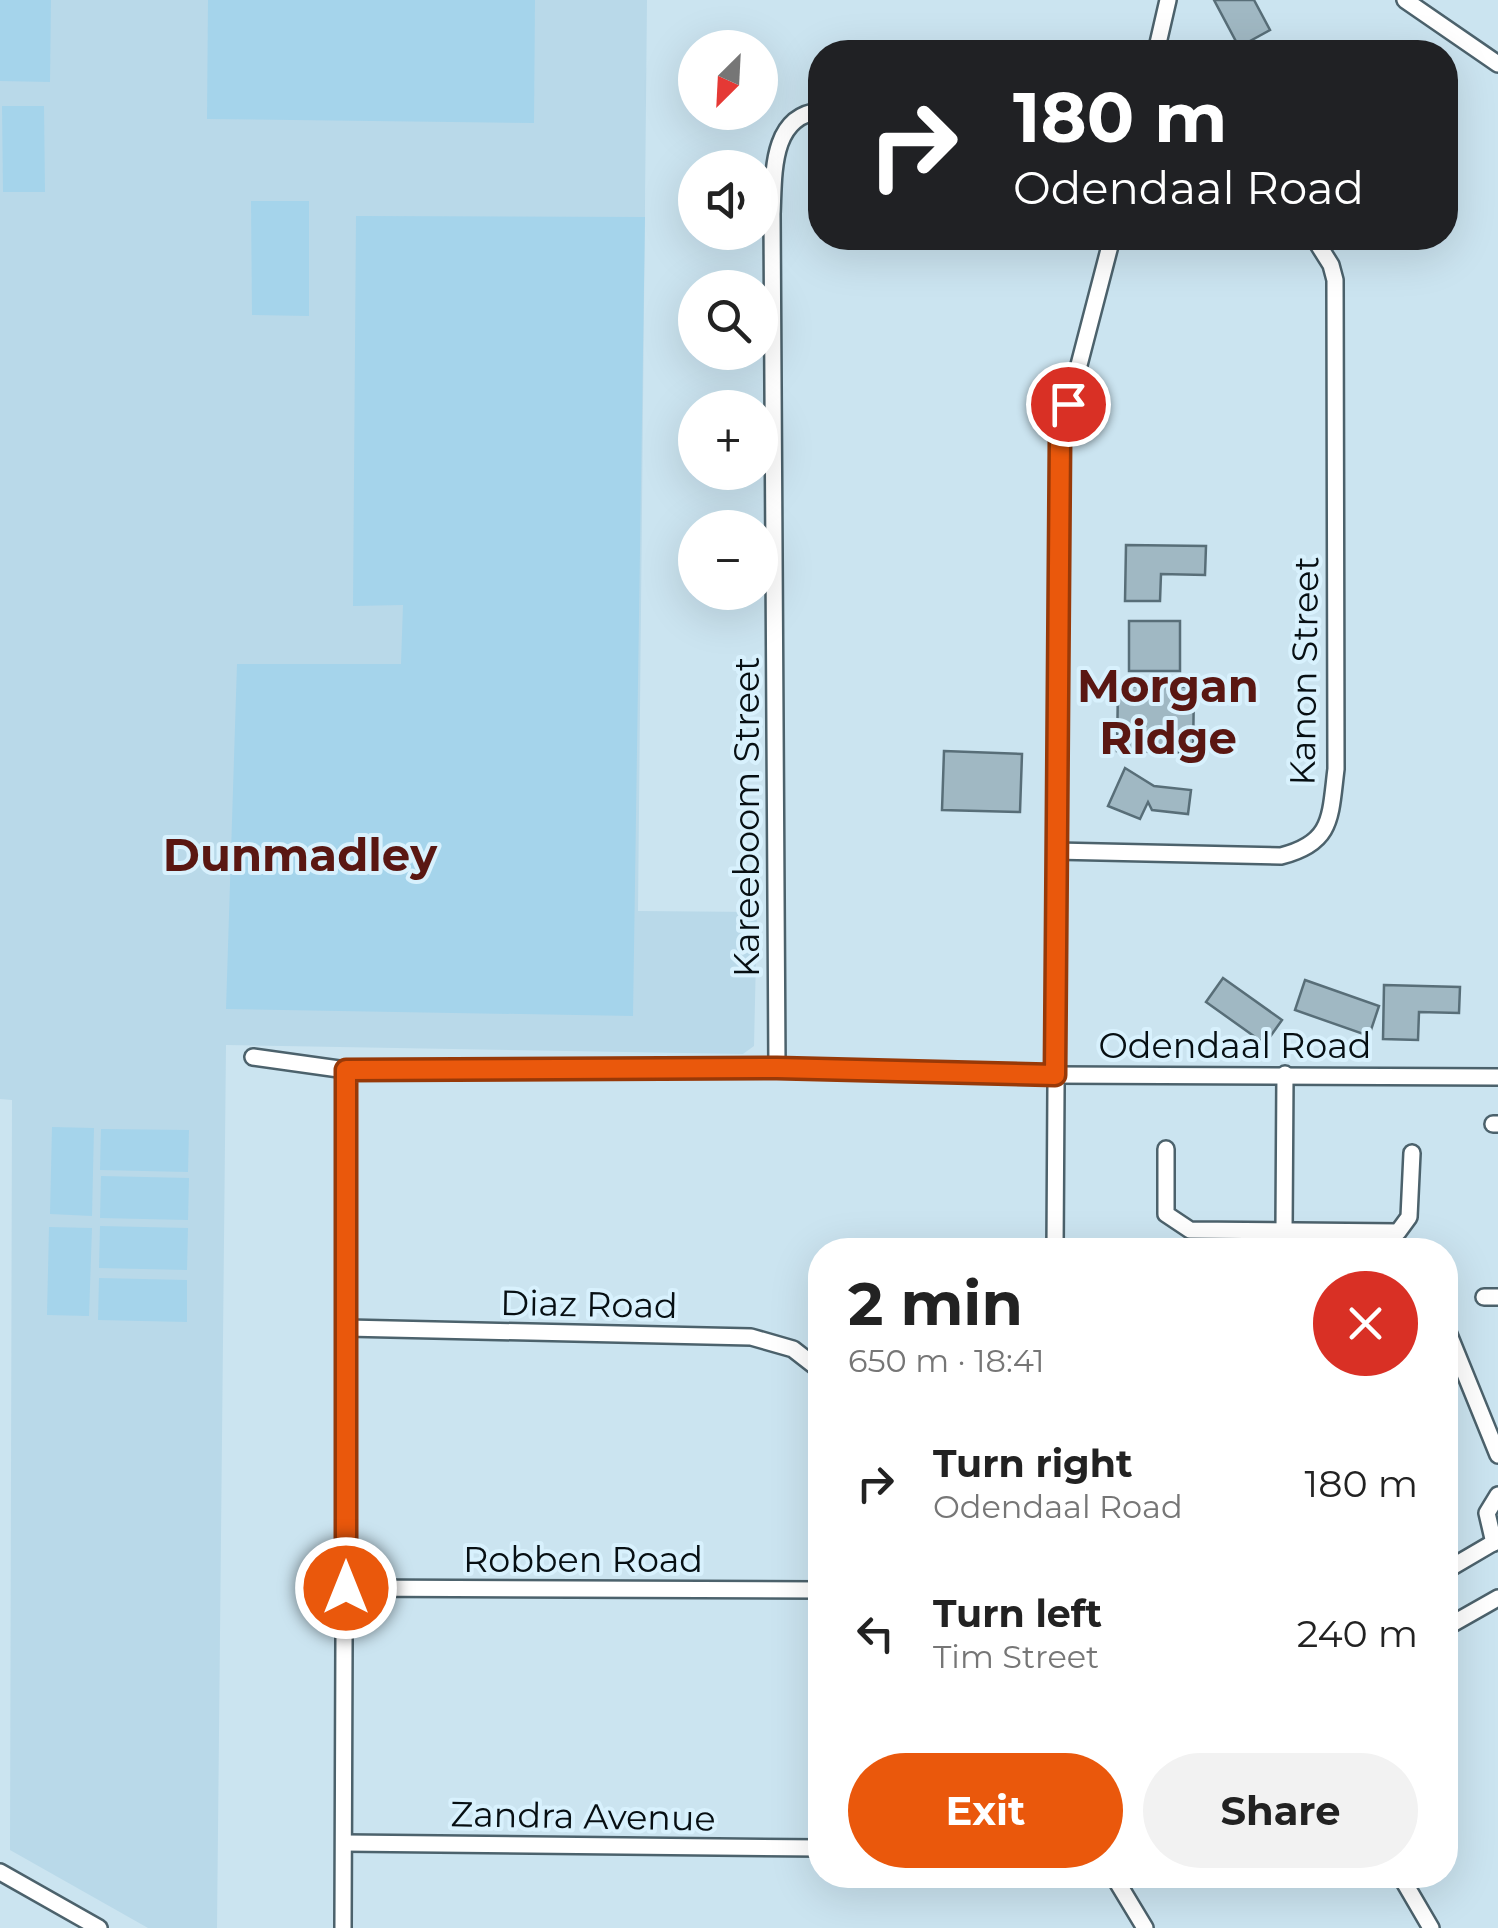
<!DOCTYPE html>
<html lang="en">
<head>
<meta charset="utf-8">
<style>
	body { margin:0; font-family:Montserrat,sans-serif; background:#f2f2f2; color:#222; height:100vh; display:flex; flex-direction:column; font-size:38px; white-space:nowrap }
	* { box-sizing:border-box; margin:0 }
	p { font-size:32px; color:#767676 }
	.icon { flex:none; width:55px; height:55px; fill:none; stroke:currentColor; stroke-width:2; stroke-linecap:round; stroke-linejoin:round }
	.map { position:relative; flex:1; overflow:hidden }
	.sheet { position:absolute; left:808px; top:1238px; width:650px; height:650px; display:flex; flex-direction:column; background:#fff; border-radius:40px; box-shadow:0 10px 40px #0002 }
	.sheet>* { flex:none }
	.hud { position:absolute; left:808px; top:40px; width:650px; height:210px; border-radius:40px; box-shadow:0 10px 40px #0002; background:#202124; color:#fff; overflow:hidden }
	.needle { width:65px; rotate:204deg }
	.tools { position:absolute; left:678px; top:30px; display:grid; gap:20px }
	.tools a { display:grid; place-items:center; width:100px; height:100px; border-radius:50%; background:#fff; box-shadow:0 10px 40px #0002; font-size:50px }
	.pin { position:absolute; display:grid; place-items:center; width:85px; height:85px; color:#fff; margin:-42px; border:5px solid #fff; border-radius:50%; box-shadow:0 2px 10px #0007 }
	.me { position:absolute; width:110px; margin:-55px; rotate:0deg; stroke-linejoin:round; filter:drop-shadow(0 0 8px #0008) }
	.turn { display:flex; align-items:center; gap:35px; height:210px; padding:0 40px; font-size:45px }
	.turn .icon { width:130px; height:130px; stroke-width:2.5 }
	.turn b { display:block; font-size:70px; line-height:85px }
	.round { display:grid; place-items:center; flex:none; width:105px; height:105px; border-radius:52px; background:#f2f2f2 }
	.head { display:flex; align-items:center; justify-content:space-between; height:170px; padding:0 40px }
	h1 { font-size:60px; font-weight:700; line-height:75px }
	.cta { display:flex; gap:20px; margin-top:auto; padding:20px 40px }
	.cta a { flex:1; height:115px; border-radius:60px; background:#ea580c; color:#fff; font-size:40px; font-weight:700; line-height:115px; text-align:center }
	.cta a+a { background:#f2f2f2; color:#222 }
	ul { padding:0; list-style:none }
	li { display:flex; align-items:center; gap:30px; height:150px; padding:0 40px }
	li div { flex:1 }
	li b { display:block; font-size:38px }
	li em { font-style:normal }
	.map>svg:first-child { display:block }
	.built { fill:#b9d9e9 }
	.green { fill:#a5d4eb }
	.building { fill:#a0b8c3; stroke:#586e78; stroke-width:2.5 }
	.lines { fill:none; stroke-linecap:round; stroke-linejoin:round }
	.minor-casing { stroke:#4c626c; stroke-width:20 }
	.minor { stroke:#fff; stroke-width:15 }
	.route-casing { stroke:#983908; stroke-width:25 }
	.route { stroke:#ea580c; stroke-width:18 }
	.labels { text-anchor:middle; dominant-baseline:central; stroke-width:8; stroke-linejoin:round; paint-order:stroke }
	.street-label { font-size:35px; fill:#070f13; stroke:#d8f1fd }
	.district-label { font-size:45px; font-weight:bold; fill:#5a1712; stroke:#d8f1fd }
</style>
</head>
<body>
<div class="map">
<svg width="1498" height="1928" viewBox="0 0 1498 1928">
	<rect width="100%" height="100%" fill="#cbe4f0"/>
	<!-- built -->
	<path class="built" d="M0 0H647L638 911 757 912 754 1046 743 1054 226 1045 217 1928H148L10 1850 12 1100 0 1099Z"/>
	<!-- green -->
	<g class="green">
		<path d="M0 0H51L50 82 0 81Z"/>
		<path d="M208 0H535L534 123 207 119Z"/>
		<path d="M2 106H44L45 192H3Z"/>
		<path d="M251 201H309V316L252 315Z"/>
		<path d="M356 216 645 217 633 1016 226 1009 237 664H401L403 605 353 606Z"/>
		<path d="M52 1127 94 1128 92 1216 50 1214Z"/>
		<path d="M101 1129 189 1130 188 1172 100 1170Z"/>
		<path d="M101 1176 189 1178 188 1220 100 1218Z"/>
		<path d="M100 1226 188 1228 187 1270 99 1268Z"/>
		<path d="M49 1227 92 1228 89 1316 47 1315Z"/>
		<path d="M99 1278 187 1280V1322L98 1320Z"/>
	</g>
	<!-- building -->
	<g class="building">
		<path d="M1214 0H1254L1270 30 1239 47Z"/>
		<path d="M1126 545 1206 546 1205 575 1161 574 1160 601H1125Z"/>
		<rect x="1129" y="621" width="51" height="50"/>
		<path d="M1118 686 1194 687 1193 753 1117 751Z"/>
		<path d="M944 751 1022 754 1020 812 942 810Z"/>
		<path d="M1125 768 1154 786 1191 790 1188 814 1152 810 1148 802 1140 819 1108 806Z"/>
		<path d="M1223 978 1282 1020 1265 1044 1206 1002Z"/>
		<path d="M1305 980 1379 1006 1369 1036 1295 1010Z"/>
		<path d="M1384 985 1460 987 1459 1013 1419 1012 1418 1040 1383 1039Z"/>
	</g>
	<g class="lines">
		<defs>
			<g id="minor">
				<path d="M1405 0 1498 64"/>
				<path d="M1156 52 1168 0"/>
				<path d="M1055 851 1281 856C1333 843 1330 817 1336 769L1335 280 1331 265 1314 238"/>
				<path d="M253 1057 346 1070 777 1068 1055 1075 1498 1077"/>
				<path d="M777 1068 772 214C774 175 770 116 820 111"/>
				<path d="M1493 1124H1498"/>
				<path d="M1166 1149V1214L1190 1230 1398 1232 1409 1217 1412 1153"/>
				<path d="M1284 1229 1285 1074"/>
				<path d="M1055 1250 1060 438 1112 238"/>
				<path d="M1484 1297H1498"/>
				<path d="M347 1328 751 1337 793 1349 820 1370"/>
				<path d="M1448 1332 1498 1455"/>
				<path d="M1494 1543 1487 1513 1498 1495"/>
				<path d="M1445 1571 1498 1540"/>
				<path d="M346 1588 820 1590"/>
				<path d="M1445 1628 1498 1598"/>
				<path d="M345 1843 820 1848"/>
				<path d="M0 1872 99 1928"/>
				<path d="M1113 1875 1145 1928"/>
				<path d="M1400 1875 1431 1928"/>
				<path d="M343 1928 346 1070"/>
			</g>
		</defs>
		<!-- minor casing -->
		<use href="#minor" class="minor-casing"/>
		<!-- minor -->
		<use href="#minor" class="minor"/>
	</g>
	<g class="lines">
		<defs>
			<path id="route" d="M346 1588V1070L777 1068 1055 1075 1060 438 1068 404"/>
		</defs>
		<!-- route casing -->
		<use href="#route" class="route-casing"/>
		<!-- route -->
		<use href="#route" class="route"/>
	</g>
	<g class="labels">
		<!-- street labels -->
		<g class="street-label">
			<text transform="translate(1304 671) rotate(-89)">Kanon Street</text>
			<text transform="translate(746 817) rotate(-90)">Kareeboom Street</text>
			<text x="1235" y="1045">Odendaal Road</text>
			<text transform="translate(589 1304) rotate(1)">Diaz Road</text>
			<text x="583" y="1559">Robben Road</text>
			<text transform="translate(583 1816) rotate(1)">Zandra Avenue</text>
		</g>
		<!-- district labels -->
		<g class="district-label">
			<text x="1168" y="685">Morgan<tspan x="1168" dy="52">Ridge</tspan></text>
			<text x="300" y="854">Dunmadley</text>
		</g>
	</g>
</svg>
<div class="tools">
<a><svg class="needle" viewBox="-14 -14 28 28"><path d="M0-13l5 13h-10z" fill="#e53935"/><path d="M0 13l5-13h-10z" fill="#767676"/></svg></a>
<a><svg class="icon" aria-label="sound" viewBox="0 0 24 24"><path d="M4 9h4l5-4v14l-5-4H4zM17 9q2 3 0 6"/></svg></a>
<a><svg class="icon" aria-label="search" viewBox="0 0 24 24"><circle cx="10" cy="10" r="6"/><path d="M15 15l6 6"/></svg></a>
<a>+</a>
<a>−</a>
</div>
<div class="pin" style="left:1068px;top:404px;background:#d93025"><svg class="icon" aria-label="arrive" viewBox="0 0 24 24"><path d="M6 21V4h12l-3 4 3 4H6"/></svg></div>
<svg class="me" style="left:346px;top:1588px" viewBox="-20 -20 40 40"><circle r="17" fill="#ea580c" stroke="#fff" stroke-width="3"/><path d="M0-11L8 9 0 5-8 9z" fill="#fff"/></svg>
<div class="hud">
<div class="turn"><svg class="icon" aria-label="right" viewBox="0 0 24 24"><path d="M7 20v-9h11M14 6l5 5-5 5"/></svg><div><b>180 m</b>Odendaal Road</div></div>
</div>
<section class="sheet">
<div class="head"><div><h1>2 min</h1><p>650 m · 18:41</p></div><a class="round" style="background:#d93025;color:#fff"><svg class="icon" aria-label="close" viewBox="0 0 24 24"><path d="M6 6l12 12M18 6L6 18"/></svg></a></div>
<ul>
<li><svg class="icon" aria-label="right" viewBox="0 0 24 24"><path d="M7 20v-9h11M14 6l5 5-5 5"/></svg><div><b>Turn right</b><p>Odendaal Road</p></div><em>180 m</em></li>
<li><svg class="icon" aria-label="left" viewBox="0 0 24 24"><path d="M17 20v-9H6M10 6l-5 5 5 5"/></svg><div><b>Turn left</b><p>Tim Street</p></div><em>240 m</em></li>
</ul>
<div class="cta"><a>Exit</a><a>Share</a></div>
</section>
</div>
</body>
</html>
